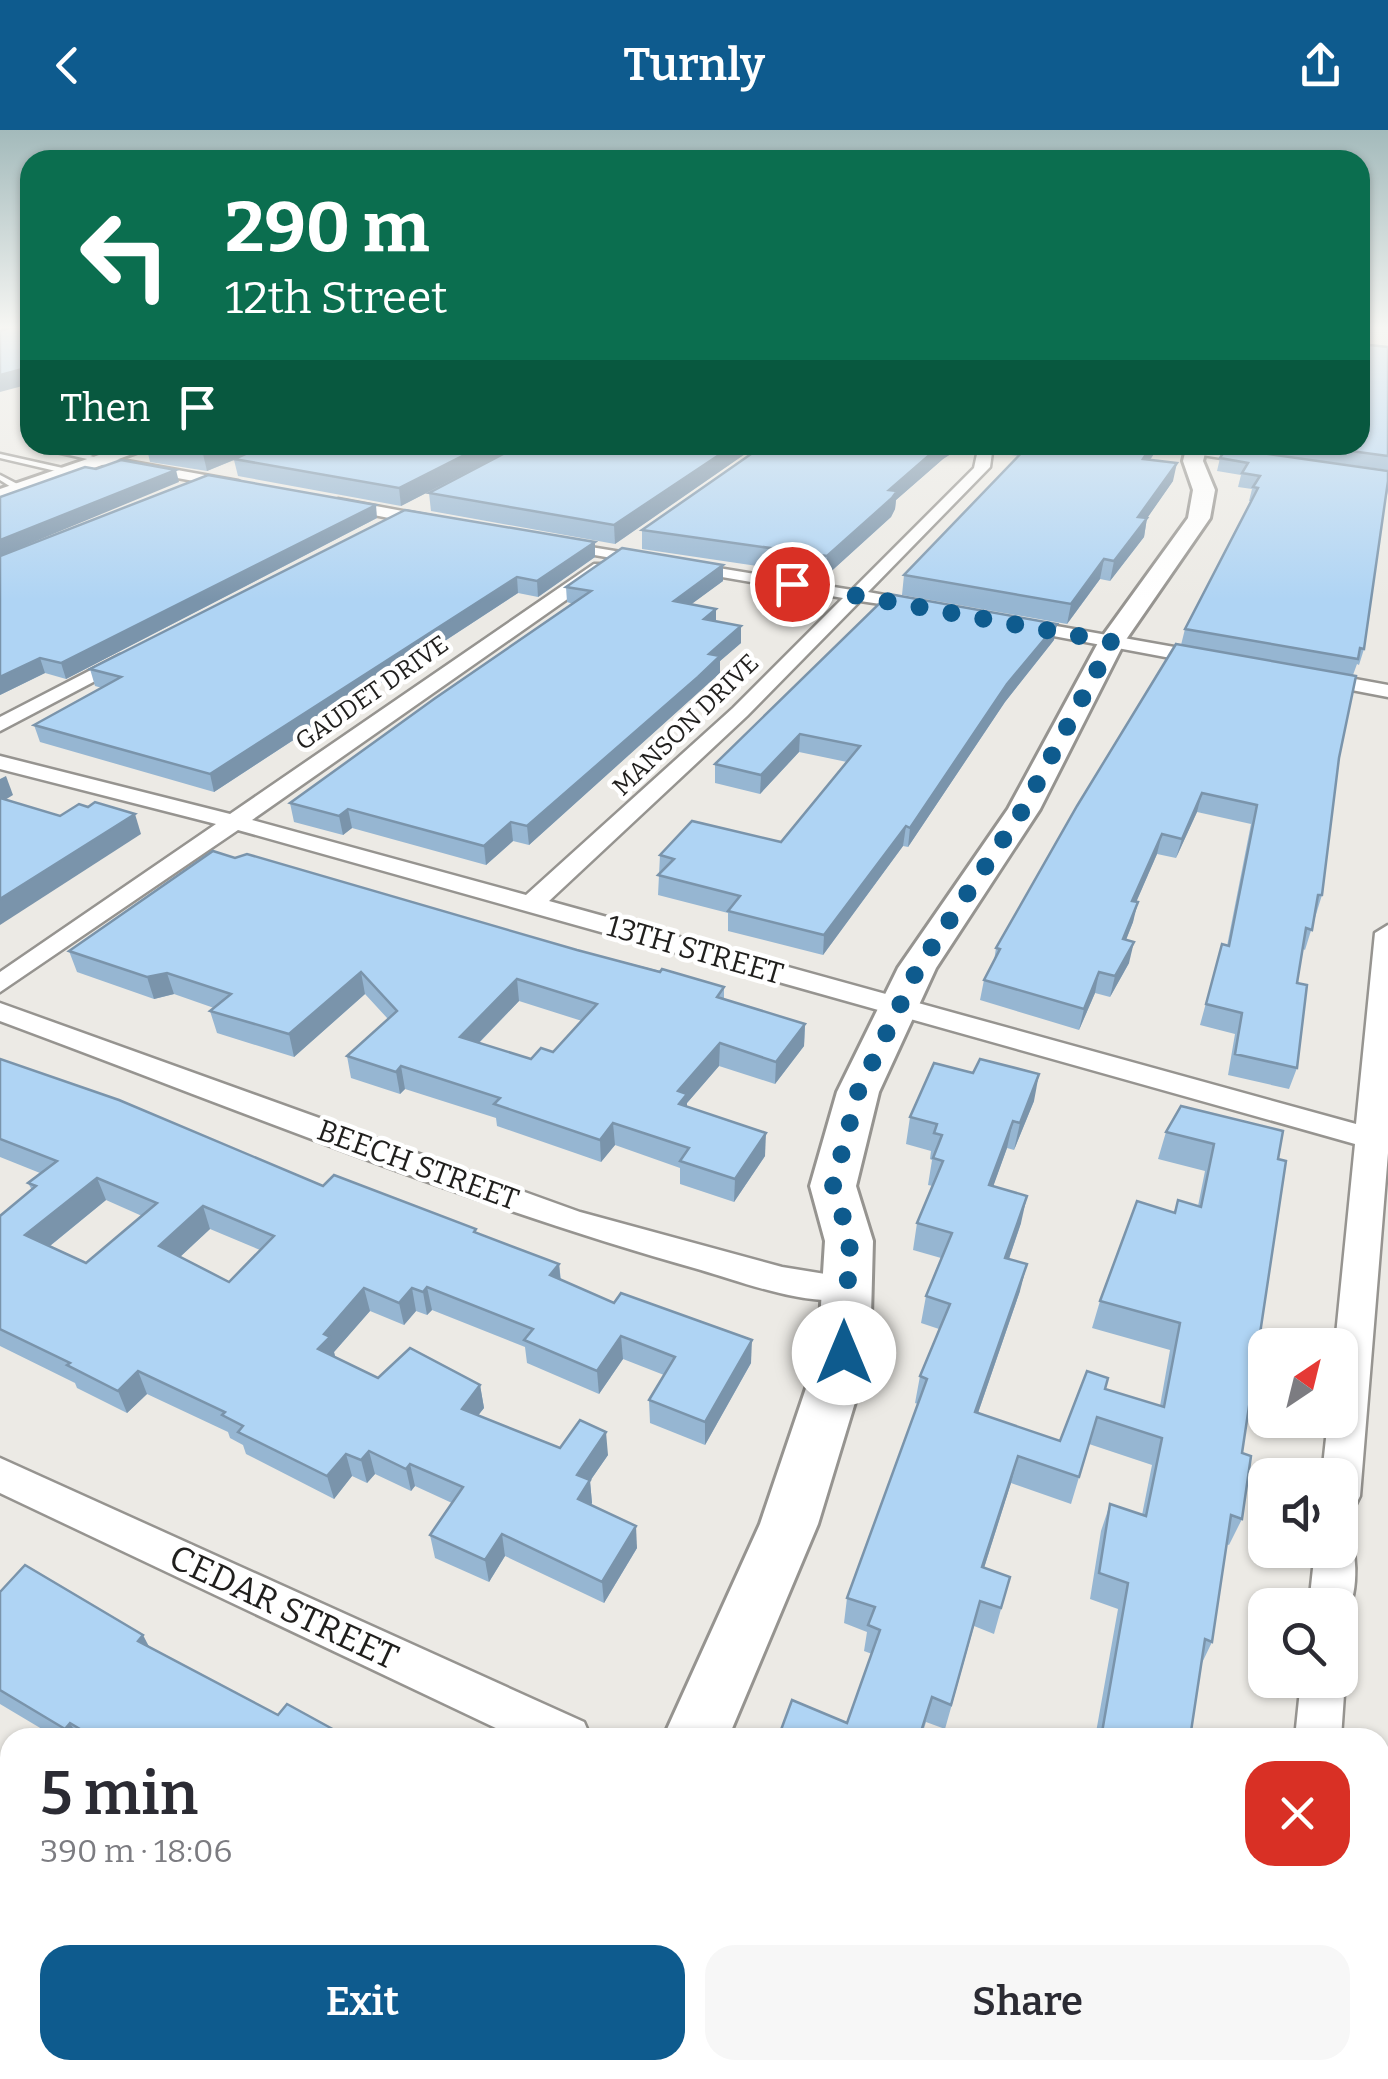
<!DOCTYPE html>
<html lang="en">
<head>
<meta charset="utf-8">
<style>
	body { margin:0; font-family:Bitter,serif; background:#f7f7f7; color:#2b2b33; height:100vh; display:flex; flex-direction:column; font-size:38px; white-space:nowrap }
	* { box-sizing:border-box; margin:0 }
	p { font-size:32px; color:#7c7c81 }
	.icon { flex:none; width:55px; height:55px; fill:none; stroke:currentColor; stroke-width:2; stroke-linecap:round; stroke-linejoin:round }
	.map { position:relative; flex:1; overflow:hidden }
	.panel { position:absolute; left:0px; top:1598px; width:1390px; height:352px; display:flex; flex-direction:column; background:#fff; border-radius:30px 30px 0 0; box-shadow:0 2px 8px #0004 }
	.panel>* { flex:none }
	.guide { position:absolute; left:20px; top:20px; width:1350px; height:305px; border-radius:30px; box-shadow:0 2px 8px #0004; background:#0b6e4f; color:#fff; overflow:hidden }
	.needle { width:65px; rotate:35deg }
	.tools { position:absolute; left:1248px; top:1198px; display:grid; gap:20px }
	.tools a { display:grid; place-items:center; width:110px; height:110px; border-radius:20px; background:#fff; box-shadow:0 2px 8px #0004; font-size:50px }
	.pin { position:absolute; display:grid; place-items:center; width:85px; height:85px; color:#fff; margin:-42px; border:5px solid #fff; border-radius:50%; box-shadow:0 2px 10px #0007 }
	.me { position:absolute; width:110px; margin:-55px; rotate:0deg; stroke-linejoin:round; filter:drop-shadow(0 0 8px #0008) }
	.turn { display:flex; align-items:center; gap:35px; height:210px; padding:0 40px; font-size:45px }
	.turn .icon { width:130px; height:130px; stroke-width:2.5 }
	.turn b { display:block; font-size:70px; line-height:85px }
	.then { display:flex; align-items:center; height:95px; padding:0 40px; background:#0003; gap:20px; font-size:38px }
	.round { display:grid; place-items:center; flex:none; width:105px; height:105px; border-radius:30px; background:#f7f7f7 }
	.overview { display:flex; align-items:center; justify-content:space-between; height:170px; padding:0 40px }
	h1 { font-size:60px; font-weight:600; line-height:75px }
	.cta { display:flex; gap:20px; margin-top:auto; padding:20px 40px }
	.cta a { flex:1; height:115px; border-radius:30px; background:#0e5b8e; color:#fff; font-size:40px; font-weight:600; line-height:115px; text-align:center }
	.cta a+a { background:#f7f7f7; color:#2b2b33 }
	header { display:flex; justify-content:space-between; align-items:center; height:130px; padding:0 40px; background:#0e5b8e; color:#fff; font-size:45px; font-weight:600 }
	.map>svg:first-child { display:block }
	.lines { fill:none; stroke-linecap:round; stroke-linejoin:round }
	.lane-casing { stroke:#969490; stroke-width:5 }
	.street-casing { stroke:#969490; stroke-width:5 }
	.secondary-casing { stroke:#969490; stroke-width:6 }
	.lane { fill:#fff; fill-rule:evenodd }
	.street { fill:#fff; fill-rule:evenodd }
	.secondary { fill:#fff; fill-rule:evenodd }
	.wall { fill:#96b6d2; fill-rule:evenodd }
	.shaded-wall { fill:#7a94ab }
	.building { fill:#afd4f4; stroke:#7a94ab; stroke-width:2.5; fill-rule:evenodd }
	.route { stroke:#0e5b8e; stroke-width:18; stroke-dasharray:0 32.4 }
	.labels { text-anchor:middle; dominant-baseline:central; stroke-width:9; stroke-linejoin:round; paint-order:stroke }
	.far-street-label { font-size:25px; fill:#201f1d; stroke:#fff }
	.street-label { font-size:30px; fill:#201f1d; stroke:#fff }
	.near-street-label { font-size:35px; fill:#201f1d; stroke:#fff }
</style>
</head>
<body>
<header><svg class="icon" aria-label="back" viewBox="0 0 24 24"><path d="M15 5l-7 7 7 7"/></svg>Turnly<svg class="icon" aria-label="share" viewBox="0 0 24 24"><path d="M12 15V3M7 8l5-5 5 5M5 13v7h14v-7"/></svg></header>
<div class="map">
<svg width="1388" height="1949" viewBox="0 0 1388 1949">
	<rect width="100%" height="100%" fill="#eceae5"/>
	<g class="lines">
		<defs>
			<g id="lane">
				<path d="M51 315H60L54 319 83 324 109 315H119L90 326 107 330 105 333 43 319Z"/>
				<path d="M0 324 76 341 77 343 73 345 0 328Z"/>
				<path d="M0 345 25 358 26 360 19 362 0 350Z"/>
			</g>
			<g id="street">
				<path d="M979 315H993L990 337 868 462 928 473V481L860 471 747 586 549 771 1356 994 1375 803 1388 795V1023L1360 1366 1354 1378 1340 1383V1345H1322L1328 1290H1340V1215H1335L1355 1014 238 700 0 862V842L216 694 0 639V626L230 684 594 434H606V442L252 690 526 765 733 578 843 468 554 418 548 416V410L852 460 974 338Z"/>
				<path d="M1136 315H1176L1268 330 1261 334Z"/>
				<path d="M105 327 238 351 245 355 238 359 100 334Z"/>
				<path d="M338 369 435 387 443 392 435 397 333 377V371Z"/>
				<path d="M1017 489 1208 523 1218 529 1208 535 1011 498V490Z"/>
				<path d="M120 525 137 529 0 601V587Z"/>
				<path d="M1317 542 1388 555V567L1310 552V544Z"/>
				<path d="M0 873 580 1082 782 1137 856 1149 861 1158 856 1167C815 1180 742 1152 701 1140 462 1073 232 977 0 891Z"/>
				<path d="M0 1328 584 1592 591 1608H517L0 1363Z"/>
				<path d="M1340 1403 1349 1407C1359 1428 1358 1476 1340 1491V1475H1309L1315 1420H1340Z"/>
				<path d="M1340 1538 1345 1550 1341 1608H1295L1301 1550H1340Z"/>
				<path d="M1262 1940H1316L1315 1949H1261Z"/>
			</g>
			<g id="secondary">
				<path d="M128 315H157L0 372V359Z"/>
				<path d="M1187 315H1207L1203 331 1215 360 1210 388 1125 511 1040 679 936 838 879 962 856 1056 873 1111 870 1223 818 1394 728 1608H663L760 1394 818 1223 825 1111 810 1056 837 962 898 838 1008 679 1099 511 1188 388 1193 360 1183 331Z"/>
				<path d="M495 1940H573L569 1949H492Z"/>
			</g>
		</defs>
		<!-- lane casing -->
		<use href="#lane" class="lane-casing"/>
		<!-- street casing -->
		<use href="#street" class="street-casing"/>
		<!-- secondary casing -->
		<use href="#secondary" class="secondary-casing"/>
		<!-- lane -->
		<use href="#lane" class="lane"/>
		<!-- street -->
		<use href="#street" class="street"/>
		<!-- secondary -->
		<use href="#secondary" class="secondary"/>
	</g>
	<!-- wall -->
	<g class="wall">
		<path d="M1388 217V340L1231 319 1232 315H1360Z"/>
		<path d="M146 315H519L401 376 238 346 234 330 207 341 150 332Z"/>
		<path d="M758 315 615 414 431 381 429 363Z"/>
		<path d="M764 315H976L974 320 960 318 943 329 896 370 895 379 891 387 826 446 642 419V400Z"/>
		<path d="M994 315H1156L1155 322 1150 330 1173 351 1147 388 1144 407 1110 451 1100 449 1067 494 902 465 904 445 1018 326 996 323Z"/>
		<path d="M1220 328 1388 341V361L1387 365H1385L1364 519 1359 535 1357 534 1353 545 1181 515 1185 499 1251 371H1249L1252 359 1238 357 1241 345 1217 341Z"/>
		<path d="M377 388 66 549 45 543 0 565V426Z"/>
		<path d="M595 412V427L538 467 518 463 214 662 40 612 34 595 102 558 95 556 90 539Z"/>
		<path d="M723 435V451L691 474 716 479V491L741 513 720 531V543L529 715 513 711 486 735 352 698 343 705 294 692 290 673 573 474 567 472 566 457Z"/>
		<path d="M1054 510 1005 572 908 717 903 716 823 825 728 801V783L658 765 660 725 781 712 847 632 799 622 760 664 715 653V634Z"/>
		<path d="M1339 628 1322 765 1305 820 1303 819 1297 853V938L1289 959 1228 945 1235 904 1200 895 1222 814 1227 816 1251 694 1197 682 1176 728 1157 724 1136 772 1133 792 1126 810 1129 833 1110 867 1095 863 1079 900 980 870 984 850 994 831 996 818 1077 676Z"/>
		<path d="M577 820 724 857V869L805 894 804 916 775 954 719 936 687 973V977L765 1026 734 1072 680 1054V1038L615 1015 601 1032 497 996 496 988 405 959 400 964 351 948 347 926 388 889 365 864 294 927 217 903 210 881 214 878 174 864 154 869 77 842 69 821ZM519 871 582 891 553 922 531 929 479 913Z"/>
		<path d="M0 929 323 1056 477 1103 559 1134 561 1150 751 1233 705 1315 650 1293 649 1270 664 1245 623 1229 599 1264 527 1233 525 1217 432 1180 427 1185 416 1181 404 1195 370 1181 334 1222 335 1227 378 1248 480 1255 484 1278 478 1285 560 1318 608 1325 590 1351 592 1373 591 1375 637 1418 604 1473 505 1426 489 1452 435 1428 430 1405 452 1373 415 1356 411 1361 375 1344 367 1353 352 1346 334 1369 246 1324 243 1315 230 1308 228 1302 147 1264 127 1283 77 1258 75 1253 0 1216V1086L32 1060 28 1053 40 1043 0 1027ZM106 1070 142 1086 86 1133 50 1116ZM210 1099 260 1120 229 1152 180 1127Z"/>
		<path d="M1034 971 1014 1020 1007 1018 993 1056 1021 1093 1009 1129 1020 1161 978 1283 1060 1311 1105 1259 1160 1276 1170 1220 1092 1198 1100 1171 1174 1082 1178 1070 1198 1076 1205 1041 1158 1029 1166 1002 1278 1029 1242 1323V1389L1229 1415 1226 1414 1212 1512 1201 1535 1190 1608H1095L1118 1479 1090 1469 1101 1401 1110 1374 1142 1385 1152 1335 1089 1314 1071 1374 1011 1353 984 1438 1010 1447 994 1504 974 1496 945 1599 926 1592 921 1608H778L847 1593 872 1524 864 1521 867 1502 844 1493 847 1468 918 1274 915 1273 920 1246 939 1199 921 1193 926 1166 941 1128 913 1120 917 1093 933 1056 928 1055 932 1030 930 1029 931 1021 906 1014 910 987Z"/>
		<path d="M0 1462 149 1517 278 1585 349 1608H57L0 1574Z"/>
		<path d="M673 1940H770L767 1949H675L673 1948Z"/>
		<path d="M1003 1940H1019L1036 1949 1038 1940H1150L1149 1949H999Z"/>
	</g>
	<!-- shaded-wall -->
	<g class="shaded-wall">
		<path d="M30 237V254L0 262V245Z"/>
		<path d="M224 315H270L207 341 203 324Z"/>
		<path d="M484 315H519L401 376 399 358Z"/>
		<path d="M734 315H758L615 414 614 395Z"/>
		<path d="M941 315H961L960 318 943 329 896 370 895 379 891 387 826 446 827 426 889 360Z"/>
		<path d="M1152 315H1156L1155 322 1139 347 1143 329Z"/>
		<path d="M1177 333 1173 351 1141 397 1147 388 1144 407 1110 451 1114 431 1138 387Z"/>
		<path d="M176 340 179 352 0 426V410Z"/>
		<path d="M376 375 377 388 66 549 61 533Z"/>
		<path d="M595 412V427L538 467 537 451Z"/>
		<path d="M1104 429 1100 449 1067 494 1071 474Z"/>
		<path d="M723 435V451L674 487V471Z"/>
		<path d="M517 447 518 463 214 662 210 644Z"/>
		<path d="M716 479V496L704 489Z"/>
		<path d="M1057 494 1054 510 1005 572 908 717 910 698 1007 554Z"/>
		<path d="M741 496V513L720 531V543L529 715 527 696 709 524Z"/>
		<path d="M40 528 45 543 0 565V547Z"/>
		<path d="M800 604 799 622 760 664 761 645Z"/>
		<path d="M6 646 13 665 0 673V649Z"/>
		<path d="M1202 663 1197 682 1176 728 1182 709Z"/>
		<path d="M348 679 352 698 343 705 339 686Z"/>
		<path d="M135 684 141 704 0 795V769Z"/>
		<path d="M511 692 513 711 486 735 484 716Z"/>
		<path d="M906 696 903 716 823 825 824 805Z"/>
		<path d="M1162 704 1157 724 1128 791 1132 771Z"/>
		<path d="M1138 772 1133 792 1118 830 1123 809Z"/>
		<path d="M1134 812 1129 833 1110 867 1115 846Z"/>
		<path d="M361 842 365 864 294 927 289 904Z"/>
		<path d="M1099 842 1095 863 1079 900 1084 879Z"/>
		<path d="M167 843 174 864 154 869 147 847Z"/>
		<path d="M517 849 519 871 463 929 460 907Z"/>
		<path d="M805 894 804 916 775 954 776 932Z"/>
		<path d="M720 913 719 936 687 973V986L679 982 678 961Z"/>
		<path d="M401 936 405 959 400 964 396 942Z"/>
		<path d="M1039 944 1034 971 1014 1020 1020 993Z"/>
		<path d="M1013 991 1007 1018 984 1082 989 1055Z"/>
		<path d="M613 993 615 1015 601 1032 600 1010Z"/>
		<path d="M766 1003 765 1026 734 1072 735 1049Z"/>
		<path d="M97 1048 106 1070 35 1128 25 1105Z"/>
		<path d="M1027 1066 1021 1093 1000 1155 1005 1128Z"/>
		<path d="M203 1076 210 1099 167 1139 159 1116Z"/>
		<path d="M559 1134 561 1156 550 1145Z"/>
		<path d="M1027 1134 1020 1161 969 1309 975 1282Z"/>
		<path d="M427 1157 432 1180 427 1185 423 1162Z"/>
		<path d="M364 1158 370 1181 334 1222 336 1230 318 1219 324 1204Z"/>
		<path d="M412 1158 416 1181 404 1195 399 1173Z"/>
		<path d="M621 1206 623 1229 599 1264 597 1241Z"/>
		<path d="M752 1210 751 1233 705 1315V1292Z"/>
		<path d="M138 1241 147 1264 127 1283 118 1261Z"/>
		<path d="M480 1255 484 1278 466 1301 462 1279Z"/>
		<path d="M606 1302 608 1325 590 1351 592 1373 580 1391 577 1345Z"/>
		<path d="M369 1321 375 1344 367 1353 361 1330Z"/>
		<path d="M346 1324 352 1346 334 1369 327 1346Z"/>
		<path d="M1018 1326 1011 1353 976 1463 982 1437Z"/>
		<path d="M410 1334 415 1356 411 1361 406 1339Z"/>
		<path d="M636 1396 637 1418 604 1473 602 1452Z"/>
		<path d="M502 1404 505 1426 489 1452 485 1430Z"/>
		<path d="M143 1505 155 1528 138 1511Z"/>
		<path d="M70 1593 79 1608H70L65 1599Z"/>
		<path d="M63 1940H91L85 1949H57Z"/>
		<rect x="289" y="1940" width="11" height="9"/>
	</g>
	<!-- building -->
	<g class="building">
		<path d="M12 197H30V237L0 245V201Z"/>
		<path d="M1360 214 1388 217V326L1306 315H1360Z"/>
		<path d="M147 315H224L203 324Z"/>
		<path d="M266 315H484L399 358 234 329Z"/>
		<path d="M520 315H734L614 395 429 363Z"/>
		<path d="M764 315H941L889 360 897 361 892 368 827 426 642 400Z"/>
		<path d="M1029 315H1152L1143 329 1177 333 1138 387 1147 388 1114 431 1104 429 1071 474 904 445Z"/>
		<path d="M1226 318 1388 341V351L1364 519 1360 518 1358 529 1185 499 1258 358 1253 357 1260 346 1242 343 1248 333 1220 328Z"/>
		<path d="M121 330 176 340 0 410V367L85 337 96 339Z"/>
		<path d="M208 345 376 375 61 533 40 528 0 547V426Z"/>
		<path d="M405 380 595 412 537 451 517 447 210 644 34 595 121 547 90 539Z"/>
		<path d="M622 418 723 435 674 471 716 479 704 489 741 496 709 524 720 526 698 547 527 696 511 692 484 716 348 679 339 686 290 673 434 569 591 461 566 457Z"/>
		<path d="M889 464 1057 494 1007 554 910 698 906 696 824 805 728 781 740 766 658 745 674 729 660 725 692 691 781 712 860 616 800 604 761 645 715 634Z"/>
		<path d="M1176 514 1356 546 1339 628 1322 765H1318L1312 800 1306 798 1297 853 1307 855 1297 938 1235 924 1242 883 1206 874 1222 814 1229 816 1257 675 1202 663 1182 709 1162 704 1132 771 1138 772 1123 809 1134 812 1115 846 1099 842 1084 879 984 850 1000 819 996 818 1077 676Z"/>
		<path d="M0 668 60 686 79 674 88 677 95 672 135 684 0 769Z"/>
		<path d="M213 721 235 728 247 724 577 820 660 842 662 839 724 857 717 867 805 894 776 932 720 913 678 961 687 964 679 974 766 1003 735 1049 680 1031 689 1018 613 993 600 1010 494 974 500 968 401 936 396 942 347 926 397 881 361 842 289 904 210 881 231 864 167 843 147 847 69 821ZM517 849 597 874 553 922 541 918 531 929 460 907Z"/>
		<path d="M0 929 119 970 323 1056 334 1045 476 1099 474 1102 559 1134 550 1145 614 1173 621 1163 752 1210 705 1292 649 1270 675 1227 621 1206 597 1241 524 1210 533 1199 427 1157 423 1162 412 1158 399 1173 364 1158 324 1204 330 1207 318 1219 378 1248 410 1218 480 1255 462 1279 560 1318 580 1290 606 1302 577 1345 590 1350 578 1369 636 1396 602 1452 502 1404 485 1430 430 1405 463 1357 410 1334 406 1339 369 1321 361 1330 346 1324 327 1346 238 1302 243 1296 222 1285 225 1282 138 1241 118 1261 67 1235 70 1233 0 1199V1086L36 1056 28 1053 57 1031 0 1009ZM97 1048 157 1073 86 1133 25 1105ZM203 1076 274 1106 229 1152 159 1116Z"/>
		<path d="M980 929 1039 944 1020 993 1013 991 989 1055 1027 1066 1005 1128 1027 1134 975 1282 1060 1311 1087 1241 1108 1248 1105 1259 1164 1277 1180 1193 1100 1171 1137 1071 1175 1083 1178 1070 1201 1077 1214 1014 1166 1002 1181 976 1283 1001 1278 1029 1286 1031 1242 1323 1251 1326 1242 1389 1231 1385 1212 1512 1205 1509 1190 1608H1101L1128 1453 1099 1443 1110 1374 1146 1386 1162 1308 1097 1287 1079 1347 1018 1326 982 1437 1010 1447 1001 1478 980 1471 951 1575 932 1567 919 1608H778L792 1570 847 1593 880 1500 868 1495 875 1477 847 1468 927 1249 920 1246 950 1174 926 1166 952 1103 917 1093 943 1031 933 1028 942 1005 934 1003 937 994 910 987 934 933 973 943Z"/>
		<path d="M25 1435 143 1505 138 1511 278 1585 287 1574 349 1608H95L70 1593 65 1599 0 1560V1462Z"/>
		<path d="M0 1791 10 1798V1940H63L57 1949H0Z"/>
		<path d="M162 1940H289V1949H161Z"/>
		<path d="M695 1940H766L763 1949H714Z"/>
		<path d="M880 1940H935L933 1949H878Z"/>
		<path d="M1005 1940H1019L1037 1949H1003Z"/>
		<path d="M1044 1940H1150L1149 1949H1043Z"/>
	</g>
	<!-- sky -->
	<linearGradient id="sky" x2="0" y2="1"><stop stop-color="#a3babb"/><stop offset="0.42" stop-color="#f6f6f3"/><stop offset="1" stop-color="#f6f6f3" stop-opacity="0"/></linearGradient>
	<rect width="1388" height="470" fill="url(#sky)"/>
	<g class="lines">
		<!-- route -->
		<path class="route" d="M792 454 1112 512 1024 678 918 838 858 962 833 1056 850 1110 844 1223"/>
	</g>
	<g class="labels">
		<!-- far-street labels -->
		<g class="far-street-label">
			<text transform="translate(372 563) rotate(-35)">GAUDET DRIVE</text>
			<text transform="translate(686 595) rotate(-44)">MANSON DRIVE</text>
		</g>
		<!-- street labels -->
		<g class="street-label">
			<text transform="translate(695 820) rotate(16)">13TH STREET</text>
			<text transform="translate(418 1035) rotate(20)">BEECH STREET</text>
		</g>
		<!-- near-street labels -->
		<g class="near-street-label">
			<text transform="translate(284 1477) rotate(25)">CEDAR STREET</text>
		</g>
	</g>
</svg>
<div class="tools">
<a><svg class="needle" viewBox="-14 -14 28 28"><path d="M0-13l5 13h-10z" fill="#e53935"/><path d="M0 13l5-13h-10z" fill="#7c7c81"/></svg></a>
<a><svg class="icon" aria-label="sound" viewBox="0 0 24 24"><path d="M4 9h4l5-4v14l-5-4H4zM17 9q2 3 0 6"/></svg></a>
<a><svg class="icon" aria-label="search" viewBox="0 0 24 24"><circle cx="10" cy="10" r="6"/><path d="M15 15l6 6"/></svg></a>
</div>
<div class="pin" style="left:792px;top:454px;background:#d93025"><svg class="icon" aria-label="arrive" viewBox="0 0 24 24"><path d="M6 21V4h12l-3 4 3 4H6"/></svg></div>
<svg class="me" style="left:844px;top:1223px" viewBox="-20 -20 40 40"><circle r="19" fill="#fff"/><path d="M0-13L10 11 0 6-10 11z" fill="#0e5b8e"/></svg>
<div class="guide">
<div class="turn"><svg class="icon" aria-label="left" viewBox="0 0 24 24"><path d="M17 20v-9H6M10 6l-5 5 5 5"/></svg><div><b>290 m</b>12th Street</div></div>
<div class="then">Then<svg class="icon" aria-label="arrive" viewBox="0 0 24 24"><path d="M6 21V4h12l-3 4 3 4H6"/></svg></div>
</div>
<section class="panel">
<div class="overview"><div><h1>5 min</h1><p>390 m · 18:06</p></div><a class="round" style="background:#d93025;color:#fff"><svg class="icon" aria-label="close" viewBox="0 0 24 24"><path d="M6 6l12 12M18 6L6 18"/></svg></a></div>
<div class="cta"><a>Exit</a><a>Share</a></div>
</section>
</div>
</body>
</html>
